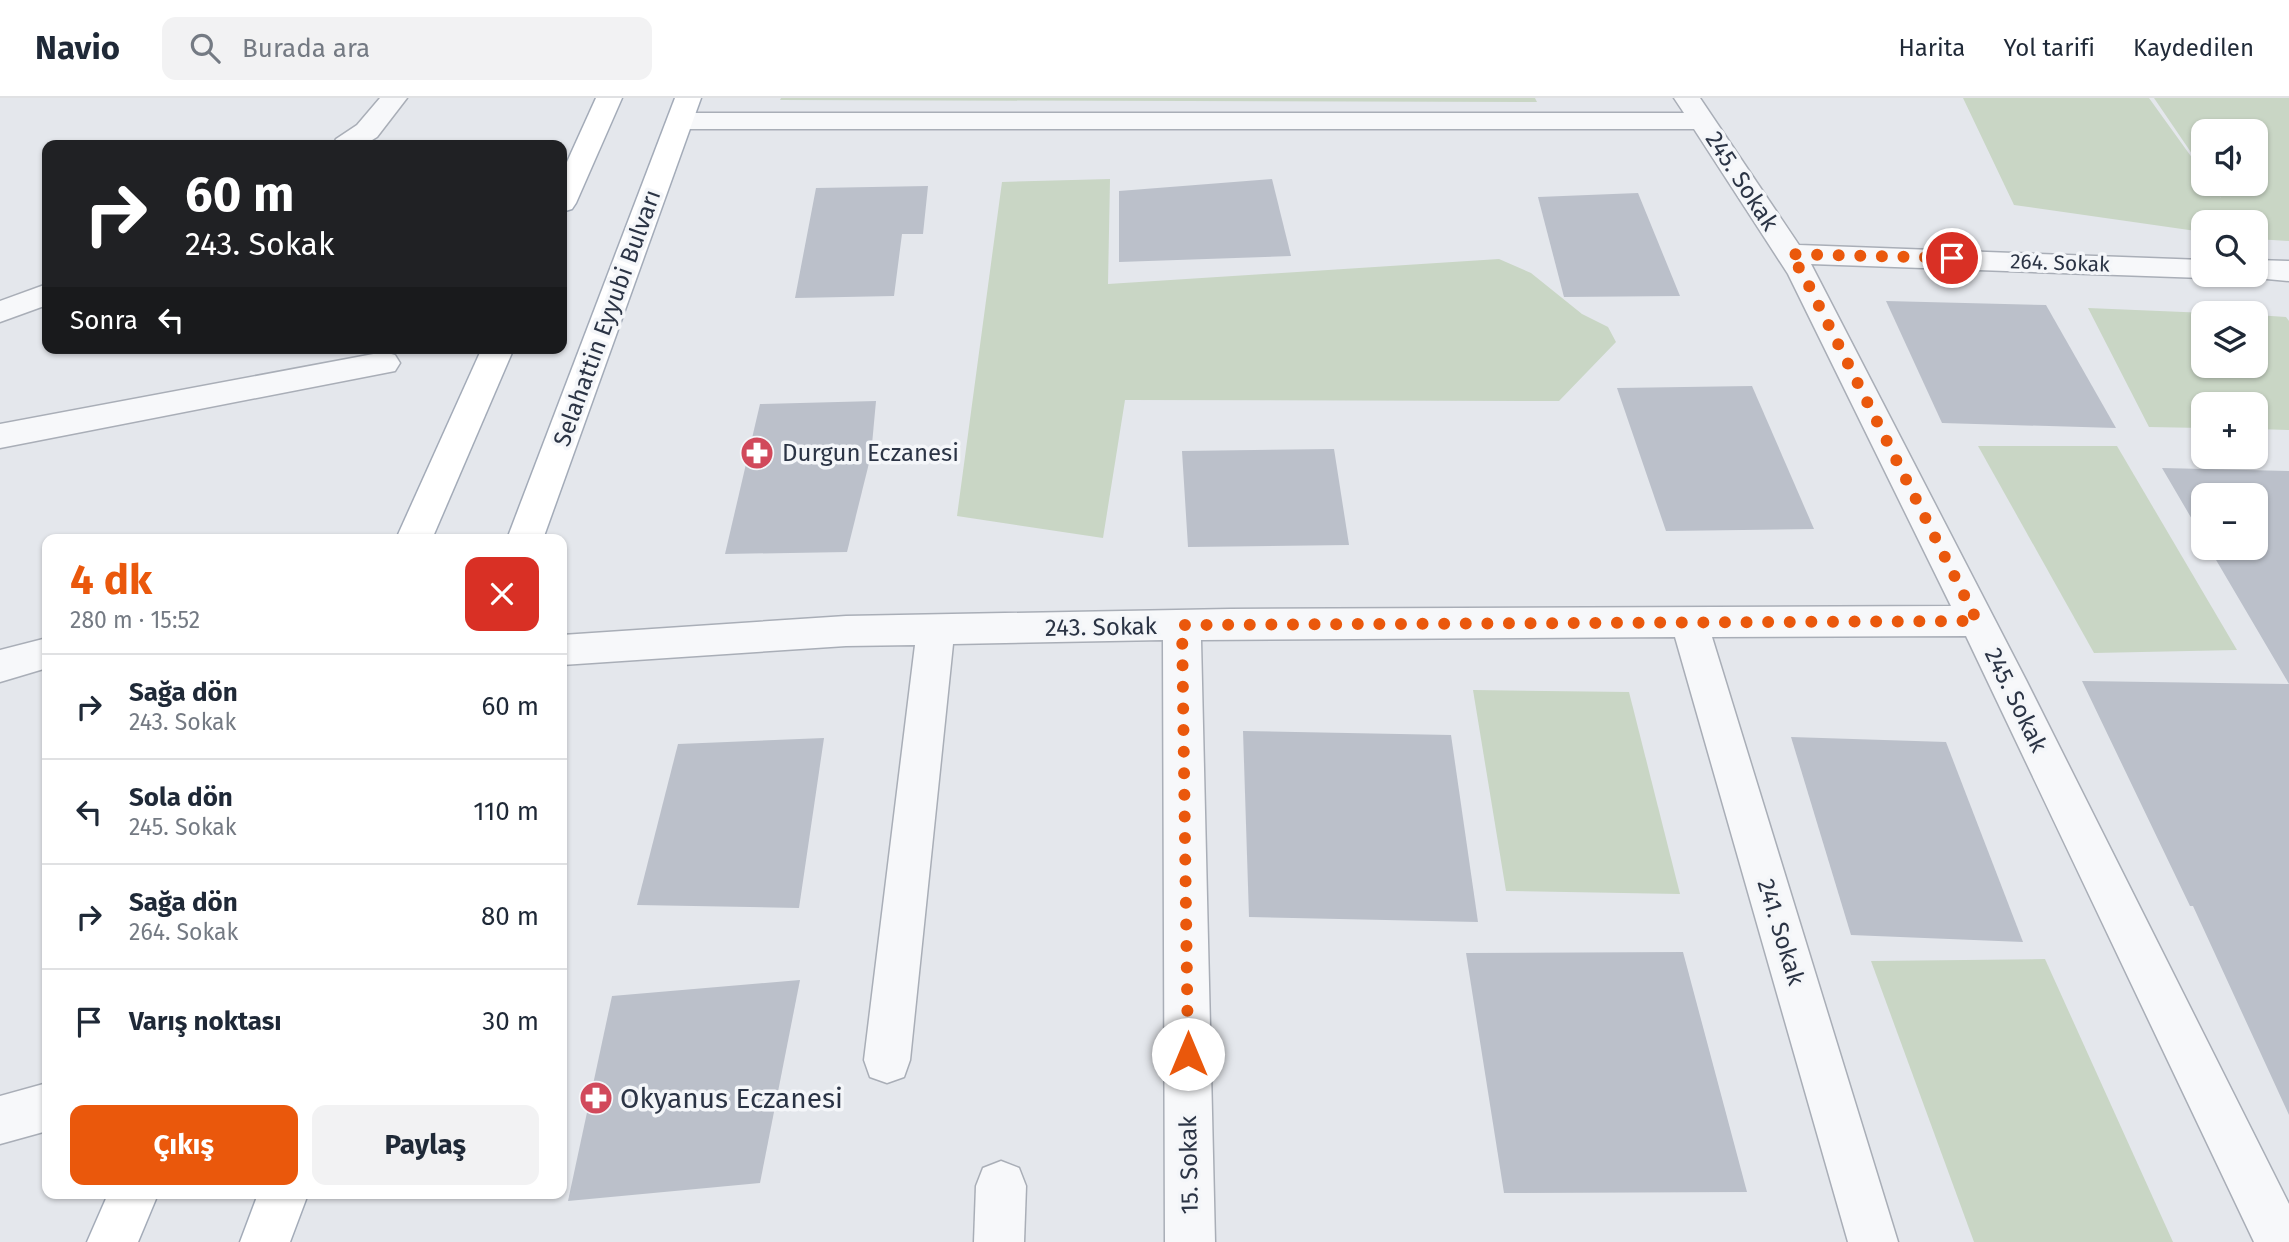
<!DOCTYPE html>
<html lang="tr">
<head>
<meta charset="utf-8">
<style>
	body { margin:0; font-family:"Fira Sans",sans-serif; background:#f2f2f3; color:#1f2937; height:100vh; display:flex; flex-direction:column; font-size:26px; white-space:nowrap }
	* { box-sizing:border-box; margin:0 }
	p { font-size:23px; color:#747a83 }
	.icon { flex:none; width:38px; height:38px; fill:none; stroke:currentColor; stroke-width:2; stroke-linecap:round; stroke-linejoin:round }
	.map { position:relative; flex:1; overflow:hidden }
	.details { position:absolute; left:42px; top:436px; width:525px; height:665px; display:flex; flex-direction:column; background:#fff; border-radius:14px; box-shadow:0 2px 5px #0004 }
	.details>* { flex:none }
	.banner { position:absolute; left:42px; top:42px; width:525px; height:214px; border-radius:14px; box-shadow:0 2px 5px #0004; background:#202124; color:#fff; overflow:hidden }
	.buttons { position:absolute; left:2191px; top:21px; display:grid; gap:14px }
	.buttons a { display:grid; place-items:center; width:77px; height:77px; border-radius:14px; background:#fff; box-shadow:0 2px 5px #0004; font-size:35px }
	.pin { position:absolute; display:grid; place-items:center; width:60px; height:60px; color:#fff; margin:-30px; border:4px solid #fff; border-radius:50%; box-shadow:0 2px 7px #0007 }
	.me { position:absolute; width:77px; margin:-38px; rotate:0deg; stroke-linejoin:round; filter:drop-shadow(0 0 5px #0008) }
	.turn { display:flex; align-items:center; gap:24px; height:147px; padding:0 28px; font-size:32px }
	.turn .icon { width:91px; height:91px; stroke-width:2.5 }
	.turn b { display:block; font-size:49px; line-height:60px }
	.then { display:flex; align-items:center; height:66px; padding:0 28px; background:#0003; gap:14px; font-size:26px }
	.round { display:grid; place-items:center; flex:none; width:74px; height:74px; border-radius:14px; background:#f2f2f3 }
	.headline { display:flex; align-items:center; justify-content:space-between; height:119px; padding:0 28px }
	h1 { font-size:42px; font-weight:700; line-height:52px; color:#ea580c }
	.action { display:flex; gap:14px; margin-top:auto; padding:14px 28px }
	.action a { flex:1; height:80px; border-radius:14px; background:#ea580c; color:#fff; font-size:28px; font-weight:700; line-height:80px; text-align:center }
	.action a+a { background:#f2f2f3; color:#1f2937 }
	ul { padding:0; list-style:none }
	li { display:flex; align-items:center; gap:21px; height:105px; padding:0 28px; border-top:2px solid #e0e1e3 }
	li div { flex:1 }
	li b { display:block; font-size:26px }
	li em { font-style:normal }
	header { display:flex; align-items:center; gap:42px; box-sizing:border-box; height:98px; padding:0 35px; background:#fff; border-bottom:2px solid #e0e1e3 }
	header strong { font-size:33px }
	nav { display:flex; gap:38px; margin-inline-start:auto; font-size:24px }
	.search { width:490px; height:63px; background:#f2f2f3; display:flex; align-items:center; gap:18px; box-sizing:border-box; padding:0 24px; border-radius:14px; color:#747a83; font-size:26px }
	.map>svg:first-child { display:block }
	.green { fill:#c9d6c5 }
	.building { fill:#bbc0ca }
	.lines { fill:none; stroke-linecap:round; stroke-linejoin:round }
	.minor-casing { stroke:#a9aeb7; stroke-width:3 }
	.major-casing { stroke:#a3abb8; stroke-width:3 }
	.minor { fill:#f7f8fa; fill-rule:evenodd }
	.major { fill:#fff; fill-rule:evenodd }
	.route { stroke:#ea580c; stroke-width:12; stroke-dasharray:0 21.6 }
	.labels { text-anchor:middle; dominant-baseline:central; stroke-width:7; stroke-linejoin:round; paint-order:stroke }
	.far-street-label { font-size:21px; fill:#2b3445; stroke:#f4f6f9 }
	.street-label { font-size:24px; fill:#2b3445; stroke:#f4f6f9 }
	.poi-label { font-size:24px; fill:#2b3445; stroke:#f4f6f9; text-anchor:start }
	.near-poi-label { font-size:28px; fill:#2b3445; stroke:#f4f6f9; text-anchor:start }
</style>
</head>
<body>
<header>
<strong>Navio</strong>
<div class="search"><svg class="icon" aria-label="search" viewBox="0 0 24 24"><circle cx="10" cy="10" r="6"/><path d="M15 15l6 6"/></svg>Burada ara</div>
<nav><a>Harita</a><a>Yol tarifi</a><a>Kaydedilen</a></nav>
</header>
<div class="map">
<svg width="2289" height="1144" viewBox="0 0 2289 1144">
	<rect width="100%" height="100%" fill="#e4e7ec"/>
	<!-- green -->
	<g class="green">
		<path d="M781 0H1535L1537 4 780 2Z"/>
		<path d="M1963 0H2149L2203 75V86H2211L2221 100 2212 86H2256V33H2203V72L2154 0H2289V143L2256 141V124H2203V134L2014 107Z"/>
		<path d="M1110 81 1108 186 1499 161 1531 175 1582 216 1608 229 1616 244 1559 303 1125 302 1103 440 957 418 1002 84Z"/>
		<path d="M2088 210 2207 215H2203V268H2256V217L2286 219 2289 223V332L2256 331V306H2203V330L2149 329Z"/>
		<path d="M1978 348H2117L2237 552 2094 555Z"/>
		<path d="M1473 592 1629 594 1680 796 1506 793Z"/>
		<path d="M2045 861 2173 1144H1974L1871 863Z"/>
	</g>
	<!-- building -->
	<g class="building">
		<path d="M1272 81 1291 158 1119 164V93Z"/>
		<path d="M928 88 923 136H902L894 198 795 200 816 90Z"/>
		<path d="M1638 95 1680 198 1564 199 1538 99Z"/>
		<path d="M1886 203 2046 207 2116 330 1942 325Z"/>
		<path d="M1752 288 1814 431 1666 433 1617 290Z"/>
		<path d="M876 303 871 357 847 454 725 456 760 306Z"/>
		<path d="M1334 351 1349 447 1188 449 1182 353Z"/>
		<path d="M2162 370 2289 373V1017L2193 808H2190L2082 583 2289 586 2209 450H2256V397H2203V440Z"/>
		<path d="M1243 633 1451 637 1478 824 1249 819Z"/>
		<path d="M1791 639 1946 644 2023 844 1851 837Z"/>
		<path d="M824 640 799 810 637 807 678 646Z"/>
		<path d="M1683 854 1747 1094 1504 1095 1466 855Z"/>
		<path d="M800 882 760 1085 568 1103 612 898Z"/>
	</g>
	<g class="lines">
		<defs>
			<g id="minor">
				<path d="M380 0H407L377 39 364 47H333L336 41 357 27Z"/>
				<path d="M1674 0H1700L1799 147 2203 162V177H2214L2203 180 1811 166 2026 582 2289 1106V1144H2254L1966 538 1712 539 1898 1144H1848L1675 539 1201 542 1215 1144H1165L1163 542 953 546 910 962 904 979 887 985 870 979 864 962 915 547 846 548 562 567V537L846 518 1230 511 1951 508 1788 176 1694 31H680L671 29 667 23 671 17 680 15H1684Z"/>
				<path d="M2256 162 2289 163V183L2245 179 2244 177H2256Z"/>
				<path d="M47 186V207L0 224V203Z"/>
				<path d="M384 254 395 257 400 265 395 273 0 350V326Z"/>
				<path d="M47 540V570L0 584V552Z"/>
				<path d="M47 985V1033L0 1046V998Z"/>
				<path d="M1001 1063 1019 1070 1026 1088 1024 1144H974L976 1088 983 1070Z"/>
			</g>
			<g id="major">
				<path d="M596 0H622L576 105 572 111 562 114V75Z"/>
				<path d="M675 0H701L543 441H507Z"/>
				<path d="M482 250H514L432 441H396Z"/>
				<path d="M108 1096H158L138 1144H87Z"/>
				<path d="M258 1096H308L290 1144H240Z"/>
			</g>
		</defs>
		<!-- minor casing -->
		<use href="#minor" class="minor-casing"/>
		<!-- major casing -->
		<use href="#major" class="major-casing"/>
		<!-- minor -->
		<use href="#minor" class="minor"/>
		<!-- major -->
		<use href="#major" class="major"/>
	</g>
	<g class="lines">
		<!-- route -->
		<path class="route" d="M1188 956 1182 527 1977 523 1803 176 1790 156 1952 160"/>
	</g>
	<!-- icons -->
	<defs>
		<symbol id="pharmacy-disc" viewBox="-11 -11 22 22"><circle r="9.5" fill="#d1495b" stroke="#f4f6f9"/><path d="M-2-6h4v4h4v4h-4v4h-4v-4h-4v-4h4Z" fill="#fff"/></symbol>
	</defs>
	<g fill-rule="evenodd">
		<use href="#pharmacy-disc" x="738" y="336" width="38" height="38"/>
		<use href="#pharmacy-disc" x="577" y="981" width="38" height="38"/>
	</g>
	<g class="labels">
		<!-- far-street labels -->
		<g class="far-street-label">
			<text transform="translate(2060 165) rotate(2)">264. Sokak</text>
		</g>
		<!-- street labels -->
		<g class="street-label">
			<text transform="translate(1742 83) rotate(57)">245. Sokak</text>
			<text transform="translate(607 220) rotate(-70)">Selahattin Eyyubi Bulvarı</text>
			<text transform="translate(1101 529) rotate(-1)">243. Sokak</text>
			<text transform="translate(2016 602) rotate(64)">245. Sokak</text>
			<text transform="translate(1781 834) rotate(73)">241. Sokak</text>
			<text transform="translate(1189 1067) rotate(-91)">15. Sokak</text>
		</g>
		<!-- poi labels -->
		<g class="poi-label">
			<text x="782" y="355">Durgun Eczanesi</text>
		</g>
		<!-- near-poi labels -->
		<g class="near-poi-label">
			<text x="620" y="1000">Okyanus Eczanesi</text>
		</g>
	</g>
</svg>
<div class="buttons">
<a><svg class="icon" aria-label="sound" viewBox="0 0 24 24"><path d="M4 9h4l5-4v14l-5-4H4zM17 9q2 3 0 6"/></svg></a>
<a><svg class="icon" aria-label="search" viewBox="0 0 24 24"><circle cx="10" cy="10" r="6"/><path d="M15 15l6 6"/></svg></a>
<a><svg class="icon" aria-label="layers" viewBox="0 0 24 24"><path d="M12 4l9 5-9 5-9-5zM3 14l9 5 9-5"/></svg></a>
<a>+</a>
<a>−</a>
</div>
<div class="pin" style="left:1952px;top:160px;background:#d93025"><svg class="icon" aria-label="arrive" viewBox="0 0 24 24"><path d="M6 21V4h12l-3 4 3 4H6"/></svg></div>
<svg class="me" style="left:1188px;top:956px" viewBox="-20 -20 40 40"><circle r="19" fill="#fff"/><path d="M0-13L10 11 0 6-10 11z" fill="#ea580c"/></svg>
<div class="banner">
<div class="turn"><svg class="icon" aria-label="right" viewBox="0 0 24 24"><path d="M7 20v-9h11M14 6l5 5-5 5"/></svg><div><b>60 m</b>243. Sokak</div></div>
<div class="then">Sonra<svg class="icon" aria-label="left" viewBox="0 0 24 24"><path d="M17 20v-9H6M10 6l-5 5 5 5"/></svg></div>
</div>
<section class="details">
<div class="headline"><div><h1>4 dk</h1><p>280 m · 15:52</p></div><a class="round" style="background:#d93025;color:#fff"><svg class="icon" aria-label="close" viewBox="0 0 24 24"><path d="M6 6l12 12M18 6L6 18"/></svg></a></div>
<ul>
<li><svg class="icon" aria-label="right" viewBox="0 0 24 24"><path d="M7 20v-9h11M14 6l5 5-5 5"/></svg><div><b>Sağa dön</b><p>243. Sokak</p></div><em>60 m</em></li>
<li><svg class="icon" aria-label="left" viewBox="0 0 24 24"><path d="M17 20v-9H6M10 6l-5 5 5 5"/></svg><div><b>Sola dön</b><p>245. Sokak</p></div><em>110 m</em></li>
<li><svg class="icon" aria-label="right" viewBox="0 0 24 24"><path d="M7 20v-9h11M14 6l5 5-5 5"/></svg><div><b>Sağa dön</b><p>264. Sokak</p></div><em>80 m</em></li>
<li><svg class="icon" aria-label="arrive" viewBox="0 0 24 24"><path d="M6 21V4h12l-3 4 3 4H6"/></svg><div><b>Varış noktası</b></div><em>30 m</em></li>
</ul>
<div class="action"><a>Çıkış</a><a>Paylaş</a></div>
</section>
</div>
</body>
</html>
